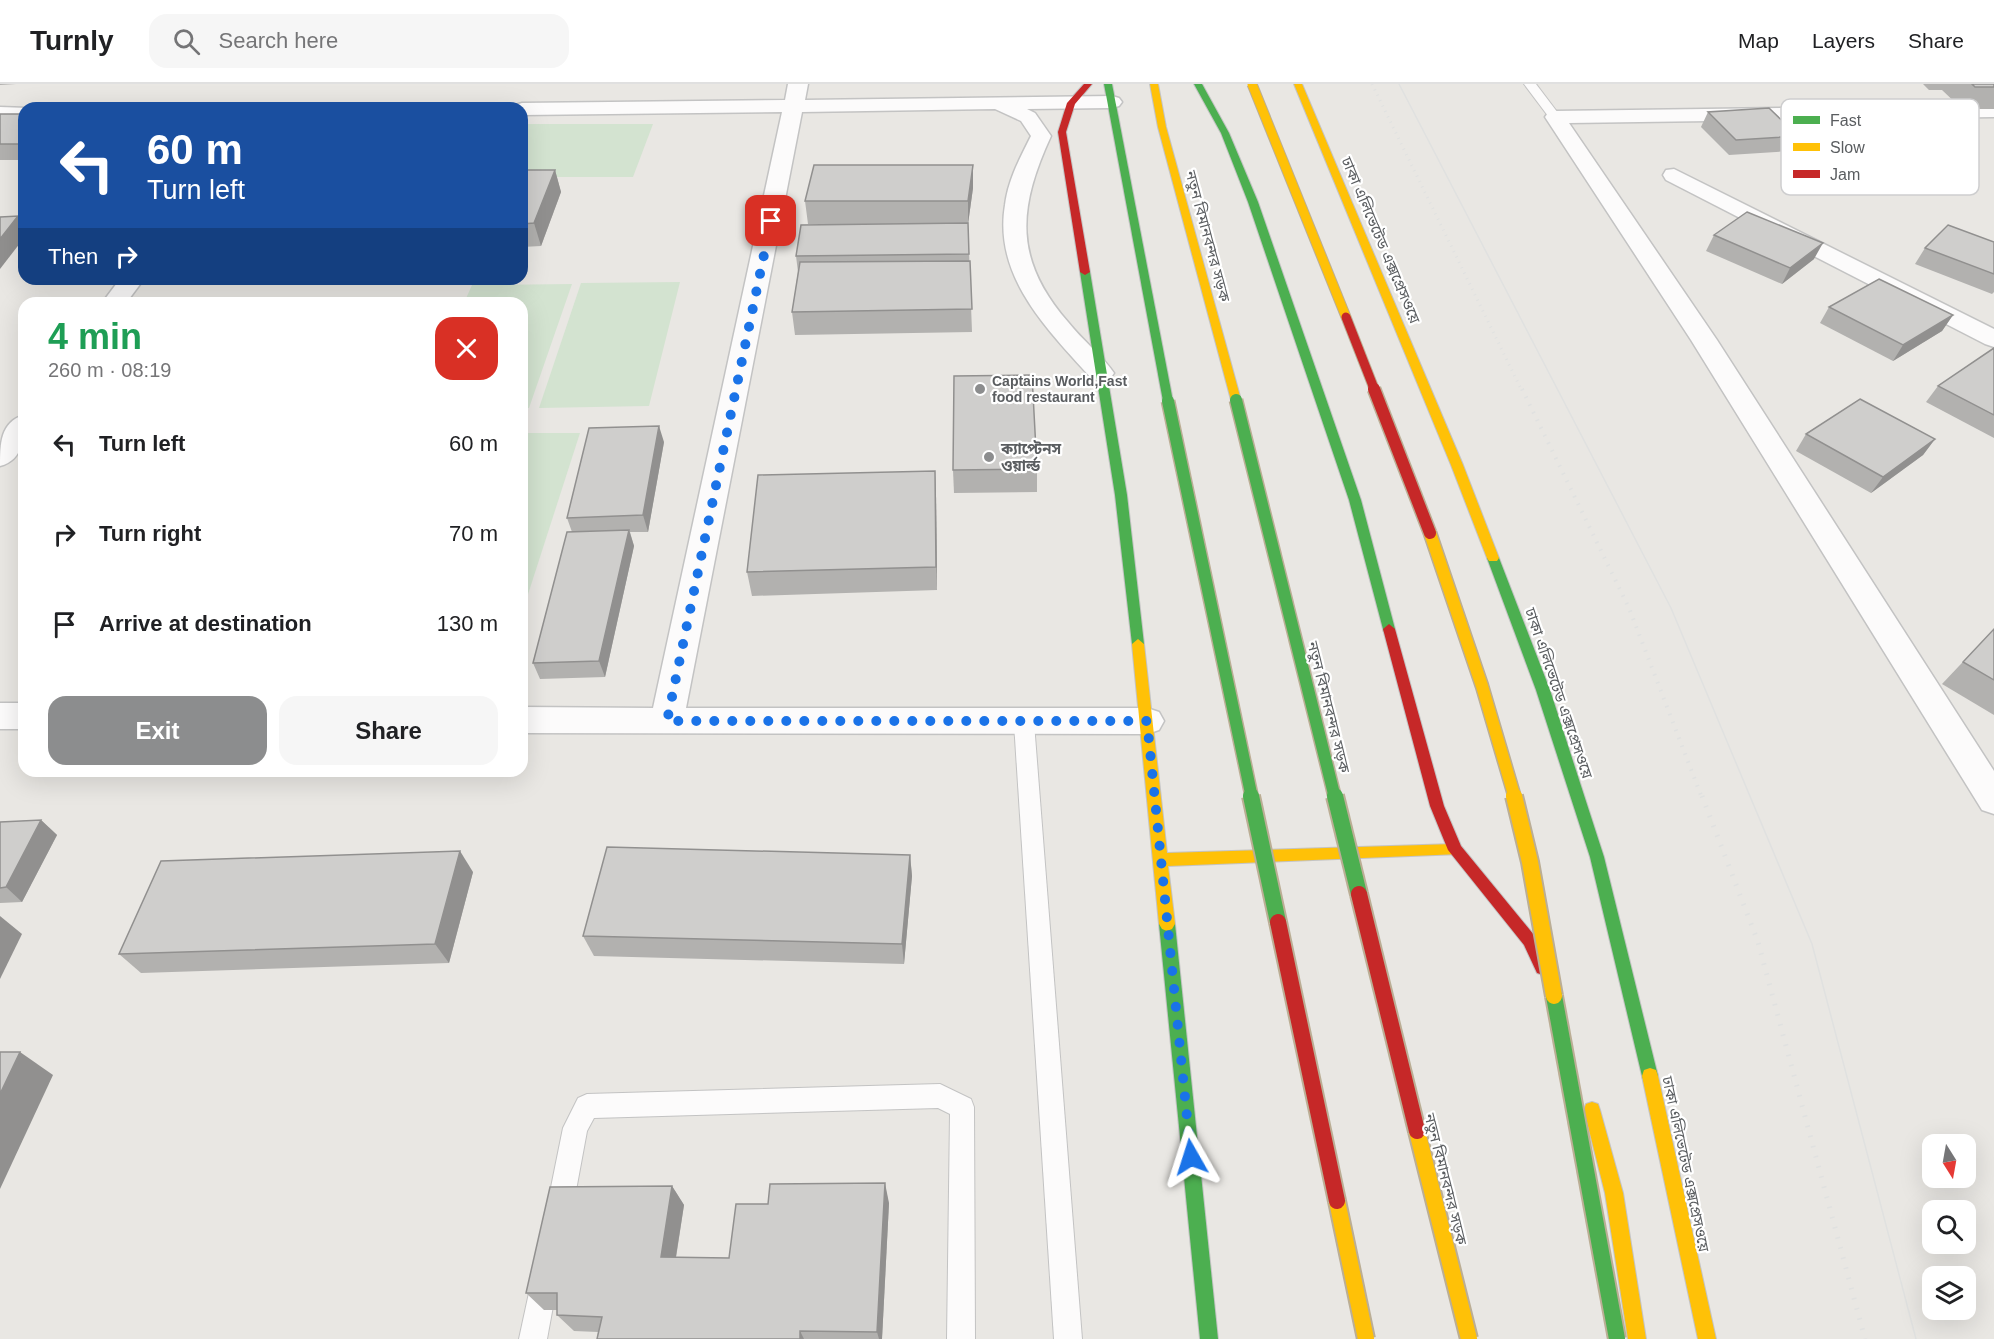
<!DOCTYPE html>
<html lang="en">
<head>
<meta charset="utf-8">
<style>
	body { margin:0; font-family:Helvetica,"Noto Sans Bengali",sans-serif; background:#f6f6f6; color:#202124; height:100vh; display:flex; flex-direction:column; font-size:22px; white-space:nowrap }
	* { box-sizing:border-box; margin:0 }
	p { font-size:20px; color:#757577 }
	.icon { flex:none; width:33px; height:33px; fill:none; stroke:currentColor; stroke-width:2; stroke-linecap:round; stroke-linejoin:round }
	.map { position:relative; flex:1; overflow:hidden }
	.side { position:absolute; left:18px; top:213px; width:510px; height:480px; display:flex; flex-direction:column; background:#fff; border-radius:18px; box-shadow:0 6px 24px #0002 }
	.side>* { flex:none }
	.top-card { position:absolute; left:18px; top:18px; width:510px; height:183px; border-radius:18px; box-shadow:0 6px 24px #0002; background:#1a4fa0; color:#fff; overflow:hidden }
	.needle { width:39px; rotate:169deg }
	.buttons { position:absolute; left:1922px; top:1050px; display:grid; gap:12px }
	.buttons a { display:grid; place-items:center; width:54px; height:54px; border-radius:12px; background:#fff; box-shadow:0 6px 24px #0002; font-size:30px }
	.pin { position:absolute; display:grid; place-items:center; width:51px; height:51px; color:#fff; margin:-26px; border-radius:12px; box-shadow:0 3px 9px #0006 }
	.me { position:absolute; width:66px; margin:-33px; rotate:354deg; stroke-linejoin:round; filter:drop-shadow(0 0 4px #0008) }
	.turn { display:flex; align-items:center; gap:21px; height:126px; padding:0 30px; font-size:27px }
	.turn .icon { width:78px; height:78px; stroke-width:2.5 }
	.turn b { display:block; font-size:42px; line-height:51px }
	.then { display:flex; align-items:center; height:57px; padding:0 30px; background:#0003; gap:12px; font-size:22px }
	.round { display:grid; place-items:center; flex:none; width:63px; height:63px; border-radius:18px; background:#f6f6f6 }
	.head { display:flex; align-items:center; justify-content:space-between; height:102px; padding:0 30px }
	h1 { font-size:36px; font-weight:700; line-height:45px; color:#1e9e55 }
	.cta { display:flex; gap:12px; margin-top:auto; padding:12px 30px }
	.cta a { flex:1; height:69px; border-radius:18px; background:#8c8d8e; color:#fff; font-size:24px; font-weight:700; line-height:69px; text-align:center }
	.cta a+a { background:#f6f6f6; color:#202124 }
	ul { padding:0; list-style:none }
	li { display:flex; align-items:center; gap:18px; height:90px; padding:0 30px }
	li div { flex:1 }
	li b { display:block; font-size:22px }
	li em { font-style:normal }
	header { display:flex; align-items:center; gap:36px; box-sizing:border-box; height:84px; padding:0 30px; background:#fff; border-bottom:2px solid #e0e0e0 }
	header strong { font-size:28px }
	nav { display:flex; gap:33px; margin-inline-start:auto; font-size:21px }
	.search { width:420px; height:54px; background:#f6f6f6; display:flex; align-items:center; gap:15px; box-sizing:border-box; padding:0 21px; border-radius:18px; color:#757577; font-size:22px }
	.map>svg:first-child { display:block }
	.green { fill:#d3e3d0 }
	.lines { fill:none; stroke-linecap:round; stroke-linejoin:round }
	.lane-casing { stroke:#c3c3c3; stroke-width:2 }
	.street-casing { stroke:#c3c3c3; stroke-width:3 }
	.fast-casing { stroke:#c4c4c4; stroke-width:2 }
	.slow-casing { stroke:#c4c4c4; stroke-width:2 }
	.jam-casing { stroke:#c4c4c4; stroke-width:2 }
	.lane { fill:#fcfbfb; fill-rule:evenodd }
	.street { fill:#fcfbfb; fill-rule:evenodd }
	.fast { fill:#4caf50; fill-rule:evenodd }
	.slow { fill:#ffc107; fill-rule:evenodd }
	.jam { fill:#c62828; fill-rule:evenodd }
	.tram { stroke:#e0e1e0; stroke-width:1.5 }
	.rail-far2 { stroke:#e0e1e0; stroke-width:3; stroke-dasharray:1 5; stroke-linecap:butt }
	.rail-far1 { stroke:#e0e1e0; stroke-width:4; stroke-dasharray:1.5 7; stroke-linecap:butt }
	.rail { stroke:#e0e1e0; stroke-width:5; stroke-dasharray:1.5 9; stroke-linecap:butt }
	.fast-bridge-far1-casing { stroke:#bbae95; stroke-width:15; stroke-linecap:butt }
	.fast-bridge-casing { stroke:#bbae95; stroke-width:20; stroke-linecap:butt }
	.slow-bridge-far2-casing { stroke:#bbae95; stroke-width:11; stroke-linecap:butt }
	.slow-bridge-far1-casing { stroke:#bbae95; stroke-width:15; stroke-linecap:butt }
	.slow-bridge-casing { stroke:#bbae95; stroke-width:20; stroke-linecap:butt }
	.jam-bridge-far2-casing { stroke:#bbae95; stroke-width:11; stroke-linecap:butt }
	.jam-bridge-far1-casing { stroke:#bbae95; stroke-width:15; stroke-linecap:butt }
	.jam-bridge-casing { stroke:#bbae95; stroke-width:20; stroke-linecap:butt }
	.fast-bridge-far1 { stroke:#4caf50; stroke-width:12 }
	.fast-bridge { stroke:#4caf50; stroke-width:16 }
	.slow-bridge-far2 { stroke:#ffc107; stroke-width:9 }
	.slow-bridge-far1 { stroke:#ffc107; stroke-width:12 }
	.slow-bridge { stroke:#ffc107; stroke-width:16 }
	.jam-bridge-far2 { stroke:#c62828; stroke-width:9 }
	.jam-bridge-far1 { stroke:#c62828; stroke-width:12 }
	.jam-bridge { stroke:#c62828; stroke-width:16 }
	.wall { fill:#b2b1af }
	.shaded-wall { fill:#91908f }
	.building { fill:#cfcecc; stroke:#91908f; stroke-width:1.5 }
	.route { stroke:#1a73e8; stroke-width:10; stroke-dasharray:0 18 }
	.poi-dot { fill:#8c8d8e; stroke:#fff; stroke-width:2 }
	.labels { text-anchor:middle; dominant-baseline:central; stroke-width:4.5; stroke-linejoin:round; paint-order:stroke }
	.far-poi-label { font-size:14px; font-weight:bold; fill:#5a5d60; stroke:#fff; text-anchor:start }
	.street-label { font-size:15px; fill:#5a5d60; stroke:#fff }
	.poi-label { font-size:15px; font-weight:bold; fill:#5a5d60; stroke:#fff; text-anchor:start }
	.key { fill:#fff; stroke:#cececf; stroke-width:1.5 }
	.key-label { font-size:16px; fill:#5a5d60 }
</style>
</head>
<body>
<header>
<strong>Turnly</strong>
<div class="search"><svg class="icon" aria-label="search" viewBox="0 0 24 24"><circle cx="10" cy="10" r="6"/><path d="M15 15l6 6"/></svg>Search here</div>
<nav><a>Map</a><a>Layers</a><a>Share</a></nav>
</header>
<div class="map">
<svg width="1994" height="1255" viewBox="0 0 1994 1255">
	<rect width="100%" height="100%" fill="#e9e7e3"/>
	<!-- green -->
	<g class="green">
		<path d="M522 40H653L633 93H522Z"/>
		<path d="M680 198 649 322 539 324 581 199Z"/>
		<path d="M572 200 529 324H522V219H464L472 201Z"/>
		<path d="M522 349H580L522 529Z"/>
	</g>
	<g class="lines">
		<defs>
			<g id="lane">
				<path d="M1524 0H1536L1561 33 1559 36H1551Z"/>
				<path d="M1024 631 1031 634 1034 639 1082 1255H1054L1014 639 1017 634Z"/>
				<path d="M940 1000 971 1015 974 1023 975 1255H947L950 1030 938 1024 594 1034 587 1047 572 1128 568 1137 559 1141 550 1137 546 1128 563 1044 578 1014 587 1010Z"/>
				<path d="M545 1182 554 1186 558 1195 547 1255H519L532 1195 536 1186Z"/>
			</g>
			<g id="street">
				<path d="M788 0H808L805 16 1112 12 1119 14 1122 18 1119 22 1112 24 1027 25 1035 29 1051 52C1018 124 1013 175 1068 238 1082 256 1101 270 1114 289L1110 295 1101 297 1092 295C1048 246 993 193 1005 121 1008 96 1020 74 1031 52L1021 37 995 25 802 28 686 624H1147L1159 628 1164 637 1159 646 1147 650 522 649V623L653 624 782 28 522 31V24H513L515 21 522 19 785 16Z"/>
				<path d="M1994 21V33L1569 39 1717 256 1994 687V730L1982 726 1691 256 1545 33 1548 29 1555 27Z"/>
				<path d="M0 23 28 24H24V35H0Z"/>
				<path d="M1674 85 1994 245V263L1985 260 1666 96 1663 91 1666 86Z"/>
				<path d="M120 195H144L126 219H102Z"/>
				<path d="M24 331C24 352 24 376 0 382 0 361 0 338 24 331Z"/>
				<rect x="0" y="619" width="24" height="26"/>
			</g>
			<g id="fast">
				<path d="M1104 0H1112L1173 317 1168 320 1163 317Z"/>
				<path d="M1194 0H1202L1229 49 1258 118 1361 416 1395 545 1394 548H1384L1383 545 1349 416 1248 118 1221 49Z"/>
				<path d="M1085 185 1090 188 1127 411 1144 560 1138 565 1132 560 1115 411 1080 188Z"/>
				<path d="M1493 470 1499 474 1550 606 1604 773 1658 992 1656 998 1650 1000 1644 998 1642 992 1590 773 1536 606 1487 474Z"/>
				<path d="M1167 833 1172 835 1175 840 1218 1255H1200L1159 840 1162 835Z"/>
			</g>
			<g id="slow">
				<path d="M1150 0H1158L1166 43 1241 316 1240 318 1236 319 1231 316 1158 43Z"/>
				<path d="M1294 0H1302L1463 381 1499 474 1497 477H1489L1487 474 1451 381Z"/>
				<path d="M1138 555 1144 560 1167 769 1455 760 1460 762 1462 766 1460 770 1168 782 1175 840 1172 845 1167 847 1162 845 1159 840 1132 560Z"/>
				<path d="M1650 984 1656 986 1658 992 1716 1255H1698L1642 992 1644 986Z"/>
				<path d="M1592 1018 1598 1020 1600 1026 1623 1109 1646 1255H1628L1605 1109 1584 1026 1586 1020Z"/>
			</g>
			<g id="jam">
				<path d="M1084 0H1092L1075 20 1066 48 1090 188 1085 191 1080 188 1058 48 1067 19Z"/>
				<path d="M1389 540 1395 545 1444 722 1461 762 1534 851 1551 884 1549 889 1543 891 1537 889 1524 861 1448 766 1430 722 1383 545Z"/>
			</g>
		</defs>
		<!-- lane casing -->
		<use href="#lane" class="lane-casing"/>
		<!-- street casing -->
		<use href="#street" class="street-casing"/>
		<!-- fast casing -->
		<use href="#fast" class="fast-casing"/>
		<!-- slow casing -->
		<use href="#slow" class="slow-casing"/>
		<!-- jam casing -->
		<use href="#jam" class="jam-casing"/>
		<!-- lane -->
		<use href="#lane" class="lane"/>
		<!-- street -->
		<use href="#street" class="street"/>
		<!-- fast -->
		<use href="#fast" class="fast"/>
		<!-- slow -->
		<use href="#slow" class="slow"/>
		<!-- jam -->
		<use href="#jam" class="jam"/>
		<!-- tram -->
		<path class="tram" d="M1399 0 1671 524 1812 860 1916 1255"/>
		<!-- rail-far2 -->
		<path class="rail-far2" d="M1372 0 1522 307"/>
		<!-- rail-far1 -->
		<path class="rail-far1" d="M1522 305 1629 524 1702 714"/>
		<!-- rail -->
		<path class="rail" d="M1702 712 1758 858 1865 1255"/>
		<defs>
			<g id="fast-bridge-far1">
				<path d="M1236 316 1335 714"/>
				<path d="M1168 317 1252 714"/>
			</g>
			<g id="fast-bridge">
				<path d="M1251 712 1278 838"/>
				<path d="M1335 712 1359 810"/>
				<path d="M1554 912 1617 1255"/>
			</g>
			<path id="slow-bridge-far2" d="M1252 0 1346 233"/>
			<path id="slow-bridge-far1" d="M1430 449 1482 602 1515 714"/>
			<g id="slow-bridge">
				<path d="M1514 712 1530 778 1554 912"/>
				<path d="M1417 1047 1469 1255"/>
				<path d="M1337 1117 1366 1255"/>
			</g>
			<path id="jam-bridge-far2" d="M1346 233 1375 307"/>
			<path id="jam-bridge-far1" d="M1374 305 1430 449"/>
			<g id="jam-bridge">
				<path d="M1359 810 1417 1047"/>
				<path d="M1278 838 1337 1117"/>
			</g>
		</defs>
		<!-- fast-bridge-far1 casing -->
		<use href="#fast-bridge-far1" class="fast-bridge-far1-casing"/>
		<!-- fast-bridge casing -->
		<use href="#fast-bridge" class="fast-bridge-casing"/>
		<!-- slow-bridge-far2 casing -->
		<use href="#slow-bridge-far2" class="slow-bridge-far2-casing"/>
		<!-- slow-bridge-far1 casing -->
		<use href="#slow-bridge-far1" class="slow-bridge-far1-casing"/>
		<!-- slow-bridge casing -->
		<use href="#slow-bridge" class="slow-bridge-casing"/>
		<!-- jam-bridge-far2 casing -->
		<use href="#jam-bridge-far2" class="jam-bridge-far2-casing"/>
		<!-- jam-bridge-far1 casing -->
		<use href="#jam-bridge-far1" class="jam-bridge-far1-casing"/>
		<!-- jam-bridge casing -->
		<use href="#jam-bridge" class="jam-bridge-casing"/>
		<!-- fast-bridge-far1 -->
		<use href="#fast-bridge-far1" class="fast-bridge-far1"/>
		<!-- fast-bridge -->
		<use href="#fast-bridge" class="fast-bridge"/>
		<!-- slow-bridge-far2 -->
		<use href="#slow-bridge-far2" class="slow-bridge-far2"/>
		<!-- slow-bridge-far1 -->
		<use href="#slow-bridge-far1" class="slow-bridge-far1"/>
		<!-- slow-bridge -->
		<use href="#slow-bridge" class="slow-bridge"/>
		<!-- jam-bridge-far2 -->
		<use href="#jam-bridge-far2" class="jam-bridge-far2"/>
		<!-- jam-bridge-far1 -->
		<use href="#jam-bridge-far1" class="jam-bridge-far1"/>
		<!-- jam-bridge -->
		<use href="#jam-bridge" class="jam-bridge"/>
	</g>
	<!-- wall -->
	<g class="wall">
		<path d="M0 0H16L0 1Z"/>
		<path d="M1923 0H1994V25H1962L1942 6H1929Z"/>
		<path d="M1708 28 1798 52 1790 67 1729 71 1701 43Z"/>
		<rect x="0" y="30" width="24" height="46"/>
		<path d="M522 86H555L561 108 541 162 522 163Z"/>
		<path d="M973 104 968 140 972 248 795 251 792 228 798 188 796 172 910 140H808L805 117Z"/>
		<path d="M1714 151 1814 175 1782 200 1706 167Z"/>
		<path d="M1994 158V208L1992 210 1915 180 1925 164Z"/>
		<path d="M1829 223 1953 231 1942 247 1893 277 1820 239Z"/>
		<path d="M1994 264V354L1926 318 1938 302Z"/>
		<path d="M1806 350 1935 355 1923 371 1871 409 1796 367Z"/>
		<path d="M664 358 648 448H630L634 462 605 593 540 595 533 579 572 448 567 434Z"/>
		<path d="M1037 385V408L954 409 953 386Z"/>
		<path d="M936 410 937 506 752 512 747 488Z"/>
		<path d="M1994 545V631L1942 600Z"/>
		<path d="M41 736 57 751 22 818 0 819V738Z"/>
		<path d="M910 771 912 792 904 880 594 872 583 852Z"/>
		<path d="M473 788 449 879 141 889 119 870Z"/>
		<path d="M672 1102 684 1121 676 1174H729L889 1119 882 1255H597L598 1248 574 1247 557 1231V1226H544L526 1209Z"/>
	</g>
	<!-- shaded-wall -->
	<g class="shaded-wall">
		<path d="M973 81V104L968 140V117Z"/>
		<path d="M555 86 561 108 541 162 534 139Z"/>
		<path d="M18 132 24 141V154L0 185V155Z"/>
		<path d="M1823 159 1814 175 1782 200 1790 184Z"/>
		<path d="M1953 231 1942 247 1893 277 1903 261Z"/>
		<path d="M659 342 664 358 648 448 643 431Z"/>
		<path d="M1935 355 1923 371 1871 409 1883 393Z"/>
		<path d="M935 387 936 410 937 506 936 483Z"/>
		<path d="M629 446 634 462 605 593 599 577Z"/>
		<path d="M41 736 57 751 22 818 6 803Z"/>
		<path d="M460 767 473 788 449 879 435 860Z"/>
		<path d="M910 771 912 792 904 880 902 860Z"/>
		<path d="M0 832 22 850 0 895Z"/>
		<path d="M20 968 53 991 0 1105V1010Z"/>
		<path d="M885 1099 889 1119 882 1255H879L877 1248Z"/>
		<path d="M672 1102 684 1121 673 1191 661 1173Z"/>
		<path d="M800 1247 804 1255H800Z"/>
	</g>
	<!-- building -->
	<g class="building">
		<path d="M1972 0H1994V3H1975Z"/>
		<path d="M1769 24 1798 52 1736 56 1708 28Z"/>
		<rect x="0" y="30" width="24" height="30"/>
		<path d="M814 81H973L968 117H805Z"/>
		<path d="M522 86H555L534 139 522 140Z"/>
		<path d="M1747 128 1823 159 1790 184 1714 151Z"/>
		<path d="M18 132 0 155V133Z"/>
		<path d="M968 139 969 170 796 172 801 141Z"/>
		<path d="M1948 141 1994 158V190L1925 164Z"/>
		<path d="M970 177 972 225 792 228 800 178Z"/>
		<path d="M1879 195 1953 231 1903 261 1829 223Z"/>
		<path d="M1994 264V331L1938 302Z"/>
		<path d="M1032 291 1037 385 953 386 954 292Z"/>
		<path d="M1860 315 1935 355 1883 393 1806 350Z"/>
		<path d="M659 342 643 431 567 434 589 344Z"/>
		<path d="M935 387 936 483 747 488 758 391Z"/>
		<path d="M629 446 599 577 533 579 567 448Z"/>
		<path d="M1994 545V596L1963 578Z"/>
		<path d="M41 736 6 803 0 804V738Z"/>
		<path d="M607 763 910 771 902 860 583 852Z"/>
		<path d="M460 767 435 860 119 870 161 777Z"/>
		<path d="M0 968H20L0 1010Z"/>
		<path d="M885 1099 877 1248 800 1247V1255H597L602 1233 557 1231V1209H526L550 1103 672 1102 661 1173 729 1174 736 1120H768L770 1100Z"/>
	</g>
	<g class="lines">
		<!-- route -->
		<path class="route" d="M771 137 667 637H1147L1191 1073"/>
	</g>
	<!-- markers -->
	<g class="poi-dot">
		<circle cx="980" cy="305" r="6"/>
		<circle cx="989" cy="373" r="6"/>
	</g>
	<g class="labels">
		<!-- far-poi labels -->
		<g class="far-poi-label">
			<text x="992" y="297">Captains World,Fast<tspan x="992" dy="16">food restaurant</tspan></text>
		</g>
		<!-- street labels -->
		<g class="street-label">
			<text transform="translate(1208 152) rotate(75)">নতুন বিমানবন্দর সড়ক</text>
			<text transform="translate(1381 156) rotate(67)">ঢাকা এলিভেটেড এক্সপ্রেসওয়ে</text>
			<text transform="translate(1559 609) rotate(71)">ঢাকা এলিভেটেড এক্সপ্রেসওয়ে</text>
			<text transform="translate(1329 623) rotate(76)">নতুন বিমানবন্দর সড়ক</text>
			<text transform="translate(1686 1080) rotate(78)">ঢাকা এলিভেটেড এক্সপ্রেসওয়ে</text>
			<text transform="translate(1446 1095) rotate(76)">নতুন বিমানবন্দর সড়ক</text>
		</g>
		<!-- poi labels -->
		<g class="poi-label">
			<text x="1001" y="364">ক্যাপ্টেনস<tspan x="1001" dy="17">ওয়ার্ল্ড</tspan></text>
		</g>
	</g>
	<!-- legend -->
	<rect x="1781" y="15" width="198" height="96" rx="9" class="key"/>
	<rect x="1793" y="32" width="27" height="8" fill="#4caf50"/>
	<rect x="1793" y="59" width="27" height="8" fill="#ffc107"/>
	<rect x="1793" y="86" width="27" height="8" fill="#c62828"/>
	<g class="key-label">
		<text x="1830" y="42">Fast</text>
		<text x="1830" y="69">Slow</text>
		<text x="1830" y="96">Jam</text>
	</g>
</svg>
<div class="buttons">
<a><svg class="needle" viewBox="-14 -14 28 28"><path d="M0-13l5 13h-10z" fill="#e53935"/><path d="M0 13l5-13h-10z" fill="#757577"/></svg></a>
<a><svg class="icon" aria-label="search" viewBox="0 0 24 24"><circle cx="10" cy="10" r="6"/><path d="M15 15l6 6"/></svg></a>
<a><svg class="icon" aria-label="layers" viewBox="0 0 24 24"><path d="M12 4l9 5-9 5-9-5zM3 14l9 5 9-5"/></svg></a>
</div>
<div class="pin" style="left:771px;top:137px;background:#d93025"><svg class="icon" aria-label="arrive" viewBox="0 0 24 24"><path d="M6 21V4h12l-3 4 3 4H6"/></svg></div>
<svg class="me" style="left:1191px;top:1073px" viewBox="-20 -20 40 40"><path d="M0-17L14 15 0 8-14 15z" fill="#1a73e8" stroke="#fff" stroke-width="4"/></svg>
<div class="top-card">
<div class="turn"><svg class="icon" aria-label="left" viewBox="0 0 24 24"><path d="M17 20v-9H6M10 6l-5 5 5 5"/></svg><div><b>60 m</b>Turn left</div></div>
<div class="then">Then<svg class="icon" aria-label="right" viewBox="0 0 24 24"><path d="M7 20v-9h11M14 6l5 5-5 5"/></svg></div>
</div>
<section class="side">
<div class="head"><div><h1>4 min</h1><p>260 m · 08:19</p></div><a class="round" style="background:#d93025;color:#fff"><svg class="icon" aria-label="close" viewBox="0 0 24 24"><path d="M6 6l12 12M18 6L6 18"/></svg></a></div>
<ul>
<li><svg class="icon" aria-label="left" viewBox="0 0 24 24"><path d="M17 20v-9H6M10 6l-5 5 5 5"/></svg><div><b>Turn left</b></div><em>60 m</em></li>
<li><svg class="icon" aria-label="right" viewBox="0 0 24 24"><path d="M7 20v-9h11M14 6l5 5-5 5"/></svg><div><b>Turn right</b></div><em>70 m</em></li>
<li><svg class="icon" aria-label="arrive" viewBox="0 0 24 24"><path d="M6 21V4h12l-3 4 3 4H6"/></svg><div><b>Arrive at destination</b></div><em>130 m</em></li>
</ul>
<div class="cta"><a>Exit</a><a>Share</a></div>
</section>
</div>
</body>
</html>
